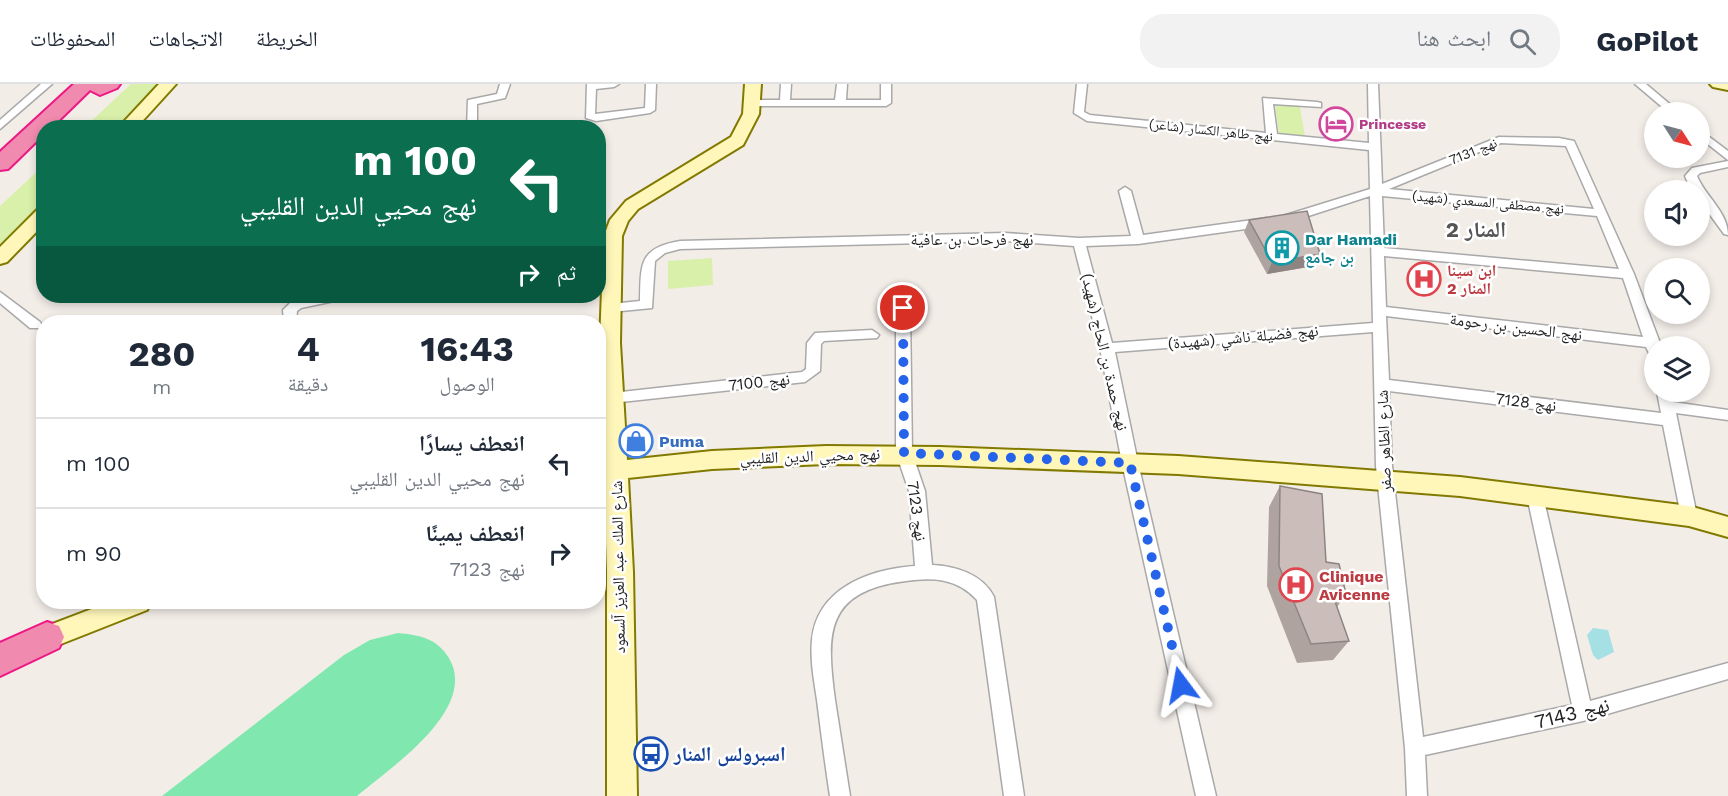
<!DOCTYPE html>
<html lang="ar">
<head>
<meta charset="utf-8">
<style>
	body { margin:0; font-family:"Work Sans","Noto Naskh Arabic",sans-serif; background:#f2f2f3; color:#1f2937; direction:rtl; height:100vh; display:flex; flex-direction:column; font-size:22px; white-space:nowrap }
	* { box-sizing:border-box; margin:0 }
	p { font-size:20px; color:#747a83 }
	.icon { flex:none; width:33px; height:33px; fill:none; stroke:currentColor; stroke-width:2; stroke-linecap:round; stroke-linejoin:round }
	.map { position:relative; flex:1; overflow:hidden; direction:ltr }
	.drawer { position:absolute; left:36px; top:231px; width:570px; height:294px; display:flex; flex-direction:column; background:#fff; border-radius:24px; box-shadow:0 3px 9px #0003; direction:rtl }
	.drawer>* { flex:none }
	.hud { position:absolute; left:36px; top:36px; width:570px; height:183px; border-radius:24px; box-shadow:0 3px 9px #0003; direction:rtl; background:#0b6e4f; color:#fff; overflow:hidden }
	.needle { width:39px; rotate:126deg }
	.controls { position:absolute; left:1644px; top:18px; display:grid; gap:12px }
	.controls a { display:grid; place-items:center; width:66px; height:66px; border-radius:50%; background:#fff; box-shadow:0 3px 9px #0003; font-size:30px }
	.pin { position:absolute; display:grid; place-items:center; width:51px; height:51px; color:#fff; margin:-26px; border:3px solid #fff; border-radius:50%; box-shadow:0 2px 6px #0007 }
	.me { position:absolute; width:66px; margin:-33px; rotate:347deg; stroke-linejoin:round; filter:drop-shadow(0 0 4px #0008) }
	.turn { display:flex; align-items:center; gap:21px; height:126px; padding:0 30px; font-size:27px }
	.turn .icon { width:78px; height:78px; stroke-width:2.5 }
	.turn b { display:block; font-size:42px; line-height:51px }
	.then { display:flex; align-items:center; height:57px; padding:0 30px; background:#0003; gap:12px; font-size:22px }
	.eta { display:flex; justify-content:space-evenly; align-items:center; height:102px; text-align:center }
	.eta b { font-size:36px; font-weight:700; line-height:42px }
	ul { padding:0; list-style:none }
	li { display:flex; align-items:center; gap:18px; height:90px; padding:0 30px; border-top:2px solid #e0e1e3 }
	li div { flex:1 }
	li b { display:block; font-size:22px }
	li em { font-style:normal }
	header { display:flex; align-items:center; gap:36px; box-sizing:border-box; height:84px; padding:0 30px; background:#fff; border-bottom:2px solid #e0e1e3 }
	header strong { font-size:28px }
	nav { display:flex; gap:33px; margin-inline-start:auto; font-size:21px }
	.search { width:420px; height:54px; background:#f2f2f3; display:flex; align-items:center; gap:15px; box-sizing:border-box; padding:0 21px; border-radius:24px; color:#747a83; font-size:22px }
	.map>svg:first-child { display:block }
	.grass { fill:#d8f0aa }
	.pitch { fill:#80e8ae }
	.water { fill:#a5e0e4 }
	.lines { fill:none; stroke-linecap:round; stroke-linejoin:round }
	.street-casing { stroke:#a9a9a9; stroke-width:3 }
	.secondary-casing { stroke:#827a00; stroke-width:4 }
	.highway-casing { stroke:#ec1985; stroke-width:4 }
	.street { fill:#fff; fill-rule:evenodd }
	.secondary { fill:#fff7ba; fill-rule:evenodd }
	.highway { fill:#f08aae; fill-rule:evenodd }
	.wall { fill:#afa3a0 }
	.shaded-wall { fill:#8e8582 }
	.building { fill:#cbbeba; stroke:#8e8582; stroke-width:1.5 }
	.route { stroke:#2563eb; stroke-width:10; stroke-dasharray:0 18 }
	.labels { text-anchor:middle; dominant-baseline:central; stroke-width:5; stroke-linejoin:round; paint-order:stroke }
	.far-hotel-label { font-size:14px; font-weight:bold; fill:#b23c85; stroke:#fff; text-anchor:start }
	.far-street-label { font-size:14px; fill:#222; stroke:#fff }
	.street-label { font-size:16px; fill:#222; stroke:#fff }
	.culture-label { font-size:16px; font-weight:bold; fill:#0d838f; stroke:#fff; text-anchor:start }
	.health-label { font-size:16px; font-weight:bold; fill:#be3a42; stroke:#fff; text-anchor:start }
	.shop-label { font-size:16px; font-weight:bold; fill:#366cbe; stroke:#fff; text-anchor:start }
	.near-street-label { font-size:20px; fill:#222; stroke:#fff }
	.near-transit-label { font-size:20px; font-weight:bold; fill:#164399; stroke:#fff; text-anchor:start }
	.district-label { font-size:22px; font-weight:bold; fill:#555; stroke:#fff }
</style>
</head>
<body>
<header>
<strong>GoPilot</strong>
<div class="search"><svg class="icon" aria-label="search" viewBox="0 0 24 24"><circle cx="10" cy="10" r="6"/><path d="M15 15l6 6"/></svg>ابحث هنا</div>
<nav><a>الخريطة</a><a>الاتجاهات</a><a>المحفوظات</a></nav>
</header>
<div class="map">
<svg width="1728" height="712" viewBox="0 0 1728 712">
	<rect width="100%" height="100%" fill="#f3ede8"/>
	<!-- grass -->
	<g class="grass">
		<path d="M131 0H161L119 43 84 44Z"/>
		<path d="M1275 20 1300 23 1305 53 1279 50Z"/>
		<path d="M43 82V123L0 168V122Z"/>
		<path d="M712 174 713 201 668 205V177Z"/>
	</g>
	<!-- pitch -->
	<path class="pitch" d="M398 549C419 551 437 554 449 574 479 625 390 684 357 712H162L344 571 370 556Z"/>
	<!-- water -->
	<path class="water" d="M1593 544 1608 546 1614 568 1598 576 1593 571 1587 551Z"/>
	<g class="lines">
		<defs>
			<g id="street">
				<path d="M41 0H52L0 45V36Z"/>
				<path d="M500 0H510L505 14 477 20V44H467L468 16 497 10Z"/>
				<path d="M587 0H619L614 3 596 5 595 30 645 24 646 0H656L655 26 650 29 596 37 586 34Z"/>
				<path d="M781 0H791L790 16H835L837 0H847L846 16H881V0H891V19L886 22H754L749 19 754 16H780Z"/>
				<path d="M1077 0H1087L1084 28 1090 31 1266 49 1263 14 1317 18 1321 19V23L1273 20 1277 50 1369 59 1368 0H1378L1382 100 1499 53 1559 54 1574 57 1634 190 1660 259V262H1654V271L1649 269 1646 263 1386 232 1389 296 1661 329 1657 308H1671L1673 318 1728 326V336L1676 329 1697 432 1695 437 1689 439 1683 437 1681 432 1663 341 1389 307 1392 382 1423 653 1572 621 1527 412 1529 408H1541L1543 412 1590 617 1728 579V595L1583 637 1425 671 1427 712H1407L1405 664 1376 382 1373 248 1115 268 1138 379 1216 712H1196L1122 379 1100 264 1074 162 1005 157 680 165 665 169 655 177 652 224 611 228 604 224 611 220 640 217C641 181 638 164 680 157L1005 149 1079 154 1131 152 1119 107 1125 103 1131 107 1143 151 1267 134 1273 138 1267 142 1138 160 1086 162 1112 259 1373 239 1370 112 1290 138 1284 134 1286 131 1370 105 1369 66 1087 37 1074 29ZM1501 59 1566 62 1594 125 1389 105ZM1382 112 1597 132 1619 185 1384 164ZM1384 172 1623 194 1643 253 1386 223Z"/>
				<path d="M1635 0H1646L1679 28H1668Z"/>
				<path d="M1700 46 1728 67V76L1700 54Z"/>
				<path d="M1728 77V83L1700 89 1697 92C1705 112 1728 128 1728 151L1724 150 1700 117V106H1691L1685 92 1692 84Z"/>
				<path d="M0 208 40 238 42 241 40 244H30L0 219Z"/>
				<path d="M318 212H346L339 216 301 224 297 227 296 238H284L283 226 292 217Z"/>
				<path d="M903 220 910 224 912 369 925 407 932 481C955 482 983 490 994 513L1024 712H1004L977 516C957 494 933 493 906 497 825 507 826 549 835 616 840 648 845 680 850 712H830C825 680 821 648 817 616 814 596 810 576 812 556 817 504 870 485 915 482L909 407 896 369V224Z"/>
				<path d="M872 246 879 251 877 254 824 257 821 260 820 287 805 298 612 319 605 314 612 309 802 288 806 285 807 259 815 249Z"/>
			</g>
			<g id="secondary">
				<path d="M159 0H176L136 44H118Z"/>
				<path d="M745 0H761L759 30 743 61 638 125 628 137 622 152 620 259 627 376 712 367 826 362 940 363 1178 372 1460 393 1689 422 1728 433V453L1689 442 1460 412 1178 390 940 381 826 380 712 385 628 394 633 488 637 712H607V488L604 397 598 398V380L604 379 600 259 604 152 610 136 626 117 731 53 743 30Z"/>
				<path d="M1710 0H1728V6L1713 3Z"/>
				<path d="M44 124V140L7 178 0 180V163L38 125Z"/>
				<path d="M110 518H151L147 526 0 584V560Z"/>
			</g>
			<g id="highway">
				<path d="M74 0H120L117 4 100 11 90 6 51 44H44V50L8 85 0 86V68Z"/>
				<path d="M47 538 59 542 64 553 59 564 0 592V559Z"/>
			</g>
		</defs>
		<!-- street casing -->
		<use href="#street" class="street-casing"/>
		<!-- secondary casing -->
		<use href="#secondary" class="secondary-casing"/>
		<!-- highway casing -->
		<use href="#highway" class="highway-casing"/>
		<!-- street -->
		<use href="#street" class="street"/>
		<!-- secondary -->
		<use href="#secondary" class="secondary"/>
		<!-- highway -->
		<use href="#highway" class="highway"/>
	</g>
	<!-- wall -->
	<g class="wall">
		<path d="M1249 136 1320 170 1314 182 1267 190 1244 148Z"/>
		<path d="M1280 402 1346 510 1337 523 1349 557 1333 576 1297 579 1267 502 1269 423Z"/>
	</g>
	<!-- shaded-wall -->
	<path class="shaded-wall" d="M1320 170 1314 182 1267 190 1272 178Z"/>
	<!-- building -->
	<g class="building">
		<path d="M1307 127 1320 170 1272 178 1249 136Z"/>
		<path d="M1280 402 1322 410 1326 478 1339 480 1346 510 1332 509 1349 557 1311 560 1279 482Z"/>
	</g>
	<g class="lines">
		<!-- route -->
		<path class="route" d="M903 224 904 369 1130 379 1181 601"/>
	</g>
	<!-- icons -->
	<defs>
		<symbol id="hotel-ring" viewBox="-11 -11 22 22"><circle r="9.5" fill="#fff" stroke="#d1479c" stroke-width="1.5"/><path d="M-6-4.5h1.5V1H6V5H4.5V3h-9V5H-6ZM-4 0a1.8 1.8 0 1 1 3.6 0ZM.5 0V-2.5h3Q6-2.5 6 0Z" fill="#d1479c"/></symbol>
		<symbol id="building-ring" viewBox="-11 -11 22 22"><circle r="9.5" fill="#fff" stroke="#0f9aa8" stroke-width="1.5"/><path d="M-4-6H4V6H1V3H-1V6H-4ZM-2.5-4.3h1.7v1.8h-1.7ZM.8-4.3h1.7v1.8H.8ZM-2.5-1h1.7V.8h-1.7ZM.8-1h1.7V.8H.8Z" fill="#0f9aa8"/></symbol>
		<symbol id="hospital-ring" viewBox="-11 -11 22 22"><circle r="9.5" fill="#fff" stroke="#e0444e" stroke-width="1.5"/><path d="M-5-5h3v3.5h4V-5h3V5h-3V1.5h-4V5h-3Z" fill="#e0444e"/></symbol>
		<symbol id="shop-ring" viewBox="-11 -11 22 22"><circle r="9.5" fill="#fff" stroke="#3f7fe0" stroke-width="1.5"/><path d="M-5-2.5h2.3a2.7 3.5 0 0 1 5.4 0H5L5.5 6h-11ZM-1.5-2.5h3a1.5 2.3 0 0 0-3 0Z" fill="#3f7fe0"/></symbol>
		<symbol id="bus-ring" viewBox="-11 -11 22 22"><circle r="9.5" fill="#fff" stroke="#1a4fb4" stroke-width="1.5"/><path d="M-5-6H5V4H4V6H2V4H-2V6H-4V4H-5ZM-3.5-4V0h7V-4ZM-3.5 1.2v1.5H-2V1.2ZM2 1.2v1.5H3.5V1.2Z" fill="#1a4fb4"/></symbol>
	</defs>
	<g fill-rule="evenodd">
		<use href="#hotel-ring" x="1317" y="21" width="38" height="38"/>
		<use href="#building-ring" x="1263" y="145" width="38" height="38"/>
		<use href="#hospital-ring" x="1405" y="176" width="38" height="38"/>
		<use href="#shop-ring" x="617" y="338" width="38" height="38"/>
		<use href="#hospital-ring" x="1277" y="482" width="38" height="38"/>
		<use href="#bus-ring" x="632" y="651" width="38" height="38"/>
	</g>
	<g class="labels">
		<!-- far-hotel labels -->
		<g class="far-hotel-label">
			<text x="1359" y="40">Princesse</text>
		</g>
		<!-- far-street labels -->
		<g class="far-street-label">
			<text transform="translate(1211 46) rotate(6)">نهج طاهر الكسار (شاعر)</text>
			<text transform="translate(1473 67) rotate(-22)">نهج 7131</text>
			<text transform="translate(1488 118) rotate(5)">نهج مصطفى المسعدي (شهيد)</text>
		</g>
		<!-- street labels -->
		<g class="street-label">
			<text x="972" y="155">نهج فرحات بن عافية</text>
			<text transform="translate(1516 243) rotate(7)">نهج الحسين بن رحومة</text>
			<text transform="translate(1243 253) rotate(-5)">نهج فضيلة ناشي (شهيدة)</text>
			<text transform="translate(1105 268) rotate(77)">نهج حمدة بن الحاج (شهيد)</text>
			<text transform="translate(759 298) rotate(-6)">نهج 7100</text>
			<text transform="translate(1526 318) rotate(7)">نهج 7128</text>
			<text transform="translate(1384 357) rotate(-92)">شارع الطاهر صفر</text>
			<text transform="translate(810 372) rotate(-2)">نهج محيي الدين القليبي</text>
			<text transform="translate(917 427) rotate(82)">نهج 7123</text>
			<text transform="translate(618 483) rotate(-91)">شارع الملك عبد العزيز آلسعود</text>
		</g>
		<!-- culture labels -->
		<g class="culture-label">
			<text x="1305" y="155">Dar Hamadi<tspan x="1305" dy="18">بن جامع</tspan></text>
		</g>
		<!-- health labels -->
		<g class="health-label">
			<text x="1447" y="186">ابن سينا<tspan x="1447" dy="18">المنار 2</tspan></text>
			<text x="1319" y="492">Clinique<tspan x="1319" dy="18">Avicenne</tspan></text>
		</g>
		<!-- shop labels -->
		<g class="shop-label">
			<text x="659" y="357">Puma</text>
		</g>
		<!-- near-street labels -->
		<g class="near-street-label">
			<text transform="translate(1572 629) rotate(-14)">نهج 7143</text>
		</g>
		<!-- near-transit labels -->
		<g class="near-transit-label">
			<text x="674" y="670">اسبرولس المنار</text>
		</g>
		<!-- district labels -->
		<g class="district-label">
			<text x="1476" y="145">المنار 2</text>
		</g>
	</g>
</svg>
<div class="controls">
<a><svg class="needle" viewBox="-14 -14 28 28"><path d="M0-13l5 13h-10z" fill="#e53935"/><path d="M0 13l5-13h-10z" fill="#747a83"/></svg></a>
<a><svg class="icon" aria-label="sound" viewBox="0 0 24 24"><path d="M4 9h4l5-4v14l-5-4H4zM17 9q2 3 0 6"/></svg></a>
<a><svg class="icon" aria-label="search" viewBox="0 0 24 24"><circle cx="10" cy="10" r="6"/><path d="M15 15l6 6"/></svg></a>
<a><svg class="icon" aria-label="layers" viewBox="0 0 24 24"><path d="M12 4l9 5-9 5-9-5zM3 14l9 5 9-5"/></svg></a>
</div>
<div class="pin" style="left:903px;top:224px;background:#d93025"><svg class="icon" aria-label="arrive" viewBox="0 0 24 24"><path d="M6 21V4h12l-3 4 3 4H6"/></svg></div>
<svg class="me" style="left:1181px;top:601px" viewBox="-20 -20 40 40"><path d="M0-17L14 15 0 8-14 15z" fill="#2563eb" stroke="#fff" stroke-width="4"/></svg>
<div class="hud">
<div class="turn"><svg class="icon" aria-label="left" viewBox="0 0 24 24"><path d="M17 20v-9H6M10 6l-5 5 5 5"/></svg><div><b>100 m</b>نهج محيي الدين القليبي</div></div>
<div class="then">ثم<svg class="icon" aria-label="right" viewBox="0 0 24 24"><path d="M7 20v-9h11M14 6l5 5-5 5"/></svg></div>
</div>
<section class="drawer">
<div class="eta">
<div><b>16:43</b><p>الوصول</p></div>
<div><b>4</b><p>دقيقة</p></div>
<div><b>280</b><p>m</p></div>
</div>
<ul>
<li><svg class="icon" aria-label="left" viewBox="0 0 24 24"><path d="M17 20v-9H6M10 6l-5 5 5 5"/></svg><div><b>انعطف يسارًا</b><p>نهج محيي الدين القليبي</p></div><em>100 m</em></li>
<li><svg class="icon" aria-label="right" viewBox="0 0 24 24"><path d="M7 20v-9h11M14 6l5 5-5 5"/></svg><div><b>انعطف يمينًا</b><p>نهج 7123</p></div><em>90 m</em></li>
</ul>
</section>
</div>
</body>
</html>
